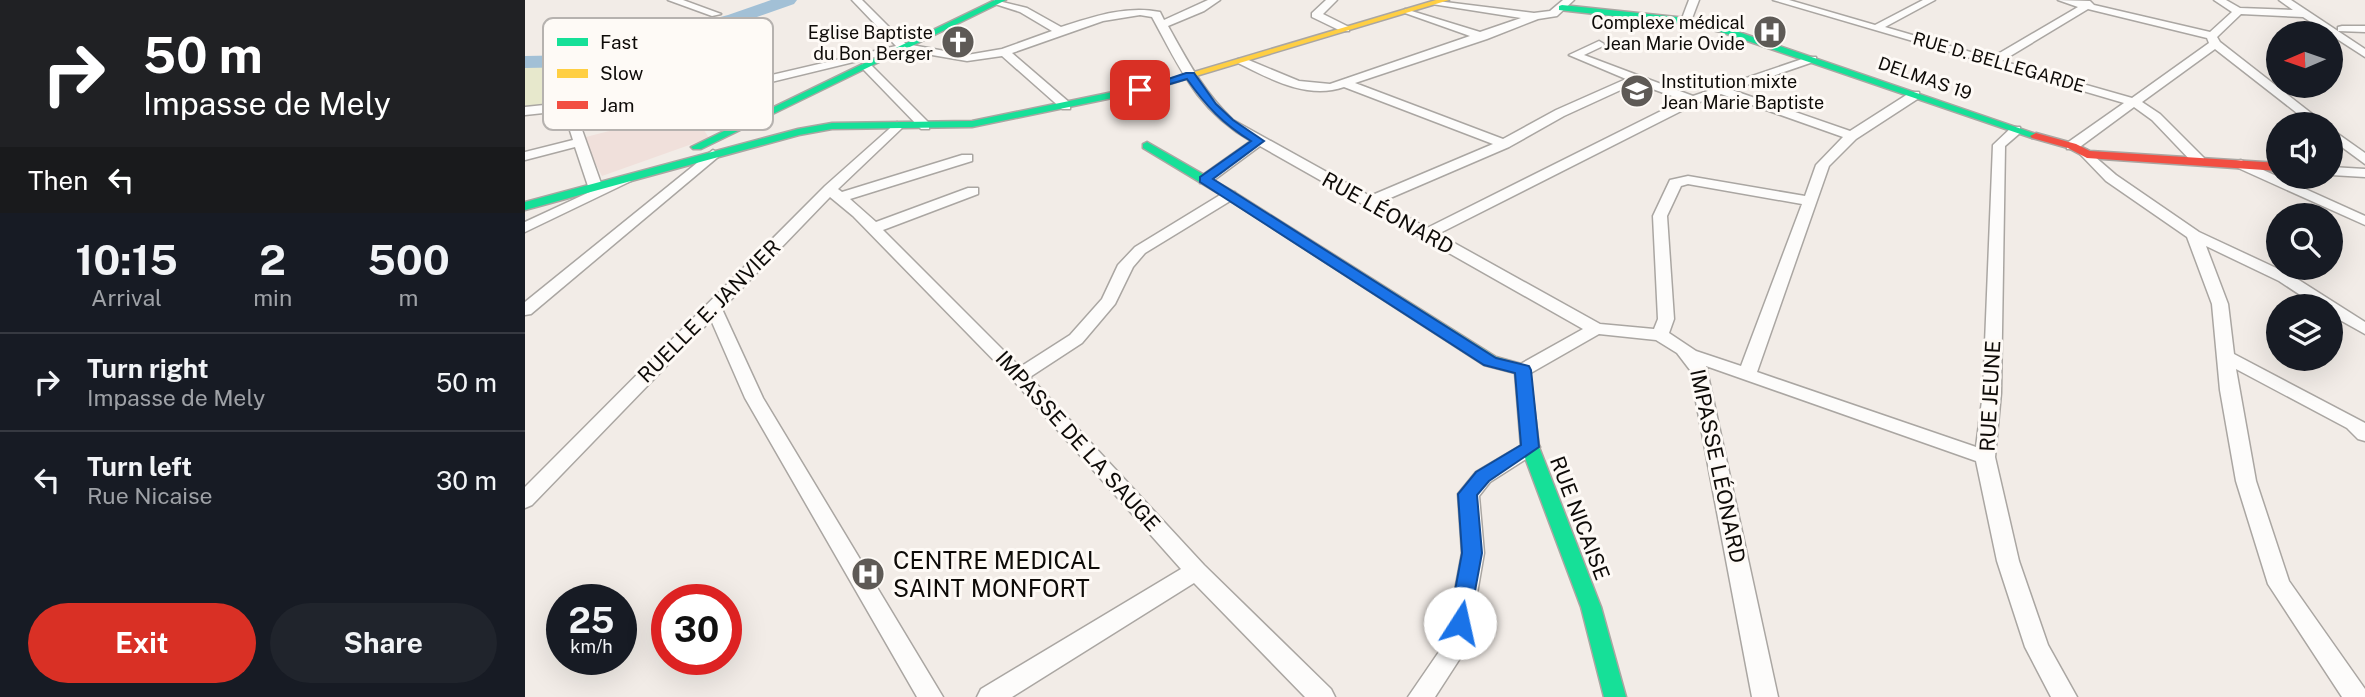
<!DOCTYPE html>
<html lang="en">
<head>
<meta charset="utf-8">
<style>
	body { margin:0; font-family:"Public Sans",sans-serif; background:#20242c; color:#f1f3f6; height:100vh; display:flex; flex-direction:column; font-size:26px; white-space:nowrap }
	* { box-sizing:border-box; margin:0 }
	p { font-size:23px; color:#9ea1a6 }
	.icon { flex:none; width:38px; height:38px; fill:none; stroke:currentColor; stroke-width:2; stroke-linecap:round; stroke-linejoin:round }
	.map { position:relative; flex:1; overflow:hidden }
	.sheet { display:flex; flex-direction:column; background:#171b24; width:525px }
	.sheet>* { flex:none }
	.guide { background:#202124; color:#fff; overflow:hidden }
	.needle { width:46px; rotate:268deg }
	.buttons { position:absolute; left:1741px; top:21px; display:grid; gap:14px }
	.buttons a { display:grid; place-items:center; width:77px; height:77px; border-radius:50%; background:#171b24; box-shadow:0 7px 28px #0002; font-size:35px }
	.speed { position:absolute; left:21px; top:584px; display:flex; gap:14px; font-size:35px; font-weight:700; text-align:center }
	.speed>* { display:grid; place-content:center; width:91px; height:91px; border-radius:50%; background:#171b24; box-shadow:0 7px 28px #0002; line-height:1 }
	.speed small { font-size:18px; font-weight:400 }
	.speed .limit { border:10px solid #d22; background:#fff; color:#111 }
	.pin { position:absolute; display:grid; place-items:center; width:60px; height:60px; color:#fff; margin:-30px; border-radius:14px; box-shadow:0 4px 10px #0006 }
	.me { position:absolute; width:77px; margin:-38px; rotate:10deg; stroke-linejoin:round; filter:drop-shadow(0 0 5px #0008) }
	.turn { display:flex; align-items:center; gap:24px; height:147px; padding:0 28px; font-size:32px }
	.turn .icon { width:91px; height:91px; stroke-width:2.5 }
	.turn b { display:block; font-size:49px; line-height:60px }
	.then { display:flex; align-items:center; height:66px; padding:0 28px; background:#0003; gap:14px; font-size:26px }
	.eta { display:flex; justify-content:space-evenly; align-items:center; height:119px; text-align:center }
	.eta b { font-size:42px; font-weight:700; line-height:49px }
	.action { display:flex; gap:14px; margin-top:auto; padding:14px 28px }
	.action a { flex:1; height:80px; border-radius:42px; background:#d93025; color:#fff; font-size:28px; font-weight:700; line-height:80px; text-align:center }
	.action a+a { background:#20242c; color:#f1f3f6 }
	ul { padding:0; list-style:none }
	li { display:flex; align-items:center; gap:21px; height:98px; padding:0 28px; border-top:2px solid #363941 }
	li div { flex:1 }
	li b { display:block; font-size:26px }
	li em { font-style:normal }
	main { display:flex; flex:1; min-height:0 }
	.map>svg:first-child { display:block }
	.industrial { fill:#f0e0db }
	.green { fill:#e7e8cc }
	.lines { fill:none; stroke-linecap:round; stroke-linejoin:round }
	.river { fill:#a2c0d6; fill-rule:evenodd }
	.street-casing { stroke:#aaa6a2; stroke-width:3 }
	.fast-casing { stroke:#aaa6a2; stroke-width:3 }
	.slow-casing { stroke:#aaa6a2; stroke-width:3 }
	.jam-casing { stroke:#aaa6a2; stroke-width:3 }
	.street { fill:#fdfcfb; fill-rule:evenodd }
	.fast { fill:#16e098; fill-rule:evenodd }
	.slow { fill:#ffcf43; fill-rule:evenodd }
	.jam { fill:#f24e42; fill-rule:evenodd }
	.route { fill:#1a73e8; stroke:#114b97; stroke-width:2 }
	.labels { text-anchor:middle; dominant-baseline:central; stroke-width:6; stroke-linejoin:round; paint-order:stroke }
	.far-poi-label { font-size:18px; fill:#0e0b08; stroke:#fefaf6; text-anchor:end }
	.far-street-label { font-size:18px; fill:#0e0b08; stroke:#fefaf6 }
	.street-label { font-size:21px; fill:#0e0b08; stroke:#fefaf6 }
	.near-poi-label { font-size:24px; fill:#0e0b08; stroke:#fefaf6; text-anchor:start }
	.key { fill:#fefaf6; stroke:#b6b2af; stroke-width:2 }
	.key-label { font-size:19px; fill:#0e0b08 }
</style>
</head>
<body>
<main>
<section class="sheet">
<div class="guide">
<div class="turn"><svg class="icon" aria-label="right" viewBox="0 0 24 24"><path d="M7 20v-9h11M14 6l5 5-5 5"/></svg><div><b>50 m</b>Impasse de Mely</div></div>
<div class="then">Then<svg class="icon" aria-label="left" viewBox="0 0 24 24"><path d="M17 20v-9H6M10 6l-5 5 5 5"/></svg></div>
</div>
<div class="eta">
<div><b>10:15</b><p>Arrival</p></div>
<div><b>2</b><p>min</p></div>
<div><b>500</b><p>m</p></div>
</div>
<ul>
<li><svg class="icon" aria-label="right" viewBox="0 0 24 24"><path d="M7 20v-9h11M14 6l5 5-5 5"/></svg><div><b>Turn right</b><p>Impasse de Mely</p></div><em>50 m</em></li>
<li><svg class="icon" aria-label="left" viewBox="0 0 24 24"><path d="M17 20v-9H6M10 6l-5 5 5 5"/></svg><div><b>Turn left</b><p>Rue Nicaise</p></div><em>30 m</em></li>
</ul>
<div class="action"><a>Exit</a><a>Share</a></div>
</section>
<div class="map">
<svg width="1840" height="697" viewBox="0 0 1840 697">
	<rect width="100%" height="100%" fill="#f2ece7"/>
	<!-- industrial -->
	<path class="industrial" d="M166 110 184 138 77 176 57 138Z"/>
	<!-- green -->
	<path class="green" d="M122 45 133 76 0 109V65L40 66Z"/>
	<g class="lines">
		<!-- river -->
		<path class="river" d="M246 0H272L269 4 215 23 53 67 0 68V56L53 55 203 15Z"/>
		<defs>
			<g id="street">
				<path d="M143 0H158L196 14 187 16Z"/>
				<path d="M327 0H337L381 44 442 55 477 49 527 31 495 12 470 4 469 0 502 8 536 27C567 17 601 5 635 12L639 20 683 0H695L679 11 643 26C662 60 679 93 708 120L845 196 968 144 819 87C783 100 745 79 713 63V59H721L774 81 805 84 945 36 880 13V9L955 32 996 18 907 4 912 1 1009 13 1025 11 1038 0H1049L1032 16 1013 19 962 39 830 83 978 139 1031 110 1101 79 1044 55 1074 41 1079 44 1078 46 1059 55 1168 96 1283 57H1291V61L1207 90 1325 131 1386 92H1394V98L1331 139 1304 166 1232 372 1451 447 1458 393 1468 145 1487 127H1495V133L1480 146 1476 393 1470 457 1494 561 1523 645 1552 697H1526L1500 647 1472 561 1451 461 1181 366 1253 697H1227L1165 370 1152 353 1131 340 1074 334 1004 374H992L989 370 992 366 1058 329 735 146 685 183H675V177L726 141C672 110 656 70 627 17L615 15 578 21 487 53 545 103V109H537L477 56 442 61 378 50 189 96 211 131 201 134 176 94 178 91 371 46ZM1111 83 1158 100 902 228 856 202 984 147 1039 116ZM1196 94 1318 137 1291 165 1280 196 1163 176 1145 180 1128 216 1133 319 1129 329 1075 324 913 234 1172 103ZM1163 184 1277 204 1216 366 1171 351 1144 333 1149 319 1142 216 1156 186Z"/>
				<path d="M801 0H812L798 14 824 27V31H816L787 17V13Z"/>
				<path d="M1164 0H1174L1166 21 1161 24 1156 21Z"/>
				<path d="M1248 0H1264L1350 25 1398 0H1410L1360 27 1466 58 1553 7 1533 0 1565 1 1569 5 1685 32 1707 12 1689 0H1701L1715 8 1768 10 1754 0H1766L1840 49V57L1778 17 1716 14 1692 37 1695 42 1800 124H1786L1690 49 1617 102 1635 114 1679 158V164H1669L1627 120 1609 107 1552 149H1542V143L1599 103ZM1563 9 1682 38 1684 43 1607 98 1477 61Z"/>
				<path d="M1817 26H1840V32L1813 31V27Z"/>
				<path d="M337 64H345L404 123V129H396L337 68Z"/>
				<path d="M29 104 51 113 77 186 99 177 106 181 0 232V222L69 190 63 186 50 147 0 160V152L48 140 40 115 28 112 0 115V107Z"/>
				<path d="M372 122 378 126 376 129 313 189 317 192 437 155H447V161L325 199 351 222 443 188H453V194L358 230 495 367 545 335 577 299 593 265 610 247 700 192H710V198L620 253 608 267 590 304 557 343 505 377 679 565 806 689 810 697H780L669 583 487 697H452L456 689 656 569 488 380 328 216 305 197 197 309 238 398 418 697H392L220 398 186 320 7 505 0 508V487L300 186Z"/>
				<path d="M1806 129 1840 153V164L1806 139Z"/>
				<path d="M188 150 195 154 193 157 6 314 0 315V302Z"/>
				<path d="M1562 150 1591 175 1674 232 1766 275 1840 322V334L1806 315V306H1792L1754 281 1681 246 1703 304 1709 354 1840 423V441L1833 439 1822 428 1711 369 1731 481 1764 581 1840 689V697H1817L1743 584 1711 481 1695 390 1687 304 1662 237 1581 181 1555 154Z"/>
				<path d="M1716 160 1840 216V225L1711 167V161Z"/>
				<path d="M1806 167 1840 169V177L1806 175Z"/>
				<path d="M1005 440 1012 442 1015 447 1012 452 965 482 954 496 959 553 943 646 910 697H883L920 643 937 553 933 494 951 472Z"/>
			</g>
			<g id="fast">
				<path d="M470 0H481L176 149H168L166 147Z"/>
				<path d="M1037 5 1161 18 1202 28 1517 136 1507 138 1196 32 1161 24 1034 10V6Z"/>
				<path d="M617 86 622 89 621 91 447 127 307 129 274 135 0 210V202L273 129 307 123 447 121Z"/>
				<path d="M622 142 709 192 971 357 1004 366 1014 447 1076 607 1101 697H1079L1056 607 996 447 990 373 959 365 701 198 618 148V144Z"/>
			</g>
			<path id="slow" d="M911 0H924L621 91 612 89Z"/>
			<path id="jam" d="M1511 133 1551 144 1565 151 1754 163V171L1562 158 1543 148 1507 138 1505 136Z"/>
		</defs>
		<!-- street casing -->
		<use href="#street" class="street-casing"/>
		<!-- fast casing -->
		<use href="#fast" class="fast-casing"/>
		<!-- slow casing -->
		<use href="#slow" class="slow-casing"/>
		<!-- jam casing -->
		<use href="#jam" class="jam-casing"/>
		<!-- street -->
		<use href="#street" class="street"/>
		<!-- fast -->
		<use href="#fast" class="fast"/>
		<!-- slow -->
		<use href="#slow" class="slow"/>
		<!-- jam -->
		<use href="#jam" class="jam"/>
	</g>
	<!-- route -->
	<path class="route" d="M661 73H669L691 104 708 120 739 141 688 179 971 358 1004 366 1006 370 1014 447 964 481 952 495 957 553 943 629 935 632 927 629 924 623 937 553 933 494 951 472 996 445 990 373 959 365 675 182V177L726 141C698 124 681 106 662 79L615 93 610 90Z"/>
	<!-- icons -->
	<defs>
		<symbol id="hospital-disc" viewBox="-11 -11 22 22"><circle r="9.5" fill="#5e5a56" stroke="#fefaf6"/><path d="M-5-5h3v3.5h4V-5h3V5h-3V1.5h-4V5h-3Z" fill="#fff"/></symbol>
		<symbol id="church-disc" viewBox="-11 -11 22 22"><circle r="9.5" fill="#5e5a56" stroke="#fefaf6"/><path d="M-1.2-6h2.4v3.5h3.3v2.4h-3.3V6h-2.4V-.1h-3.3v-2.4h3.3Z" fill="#fff"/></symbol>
		<symbol id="school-disc" viewBox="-11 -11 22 22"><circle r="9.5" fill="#5e5a56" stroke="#fefaf6"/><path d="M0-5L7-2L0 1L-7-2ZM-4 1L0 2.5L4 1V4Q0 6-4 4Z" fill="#fff"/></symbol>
	</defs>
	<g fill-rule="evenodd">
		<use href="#hospital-disc" x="1226" y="13" width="38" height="38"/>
		<use href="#church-disc" x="414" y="23" width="38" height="38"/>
		<use href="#school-disc" x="1093" y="72" width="38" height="38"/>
		<use href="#hospital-disc" x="324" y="555" width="38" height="38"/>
	</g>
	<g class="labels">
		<!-- far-poi labels -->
		<g class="far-poi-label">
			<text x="1220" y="22">Complexe médical<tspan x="1220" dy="21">Jean Marie Ovide</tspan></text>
			<text x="408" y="32">Eglise Baptiste<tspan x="408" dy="21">du Bon Berger</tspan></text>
			<text x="1136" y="81" text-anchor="start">Institution mixte<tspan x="1136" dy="21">Jean Marie Baptiste</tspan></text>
		</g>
		<!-- far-street labels -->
		<g class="far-street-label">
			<text transform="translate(1474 62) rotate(16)">RUE D. BELLEGARDE</text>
			<text transform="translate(1400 78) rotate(19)">DELMAS 19</text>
		</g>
		<!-- street labels -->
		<g class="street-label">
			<text transform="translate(863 213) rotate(29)">RUE LÉONARD</text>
			<text transform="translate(184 311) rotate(-45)">RUELLE E. JANVIER</text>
			<text transform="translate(1465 396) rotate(-87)">RUE JEUNE</text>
			<text transform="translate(553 441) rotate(48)">IMPASSE DE LA SAUGE</text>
			<text transform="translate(1193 466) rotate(78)">IMPASSE LÉONARD</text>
			<text transform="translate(1055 518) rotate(69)">RUE NICAISE</text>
		</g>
		<!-- near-poi labels -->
		<g class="near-poi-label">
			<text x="368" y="560">CENTRE MEDICAL<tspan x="368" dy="28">SAINT MONFORT</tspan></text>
		</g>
	</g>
	<!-- legend -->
	<rect x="18" y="18" width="230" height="112" rx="10" class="key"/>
	<rect x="32" y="38" width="31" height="8" fill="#16e098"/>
	<rect x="32" y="69" width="31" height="9" fill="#ffcf43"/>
	<rect x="32" y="101" width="31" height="8" fill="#f24e42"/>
	<g class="key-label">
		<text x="75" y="49">Fast</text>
		<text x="75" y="80">Slow</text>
		<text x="75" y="112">Jam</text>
	</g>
</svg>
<div class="buttons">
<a><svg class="needle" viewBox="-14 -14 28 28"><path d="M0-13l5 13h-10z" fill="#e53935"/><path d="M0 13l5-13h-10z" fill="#9ea1a6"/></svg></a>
<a><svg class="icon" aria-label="sound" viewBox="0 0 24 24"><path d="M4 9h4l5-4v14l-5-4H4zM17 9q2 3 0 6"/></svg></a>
<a><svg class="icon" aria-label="search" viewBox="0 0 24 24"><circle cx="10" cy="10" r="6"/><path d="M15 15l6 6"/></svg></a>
<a><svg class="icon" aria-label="layers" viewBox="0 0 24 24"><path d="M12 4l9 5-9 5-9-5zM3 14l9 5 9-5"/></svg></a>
</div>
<div class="speed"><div>25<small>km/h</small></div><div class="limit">30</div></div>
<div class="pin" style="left:615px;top:90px;background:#d93025"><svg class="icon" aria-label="arrive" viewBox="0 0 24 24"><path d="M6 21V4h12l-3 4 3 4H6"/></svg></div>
<svg class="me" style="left:935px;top:623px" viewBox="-20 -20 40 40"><circle r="19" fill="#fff"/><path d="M0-13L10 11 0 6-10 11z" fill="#1a73e8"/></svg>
</div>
</main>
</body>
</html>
